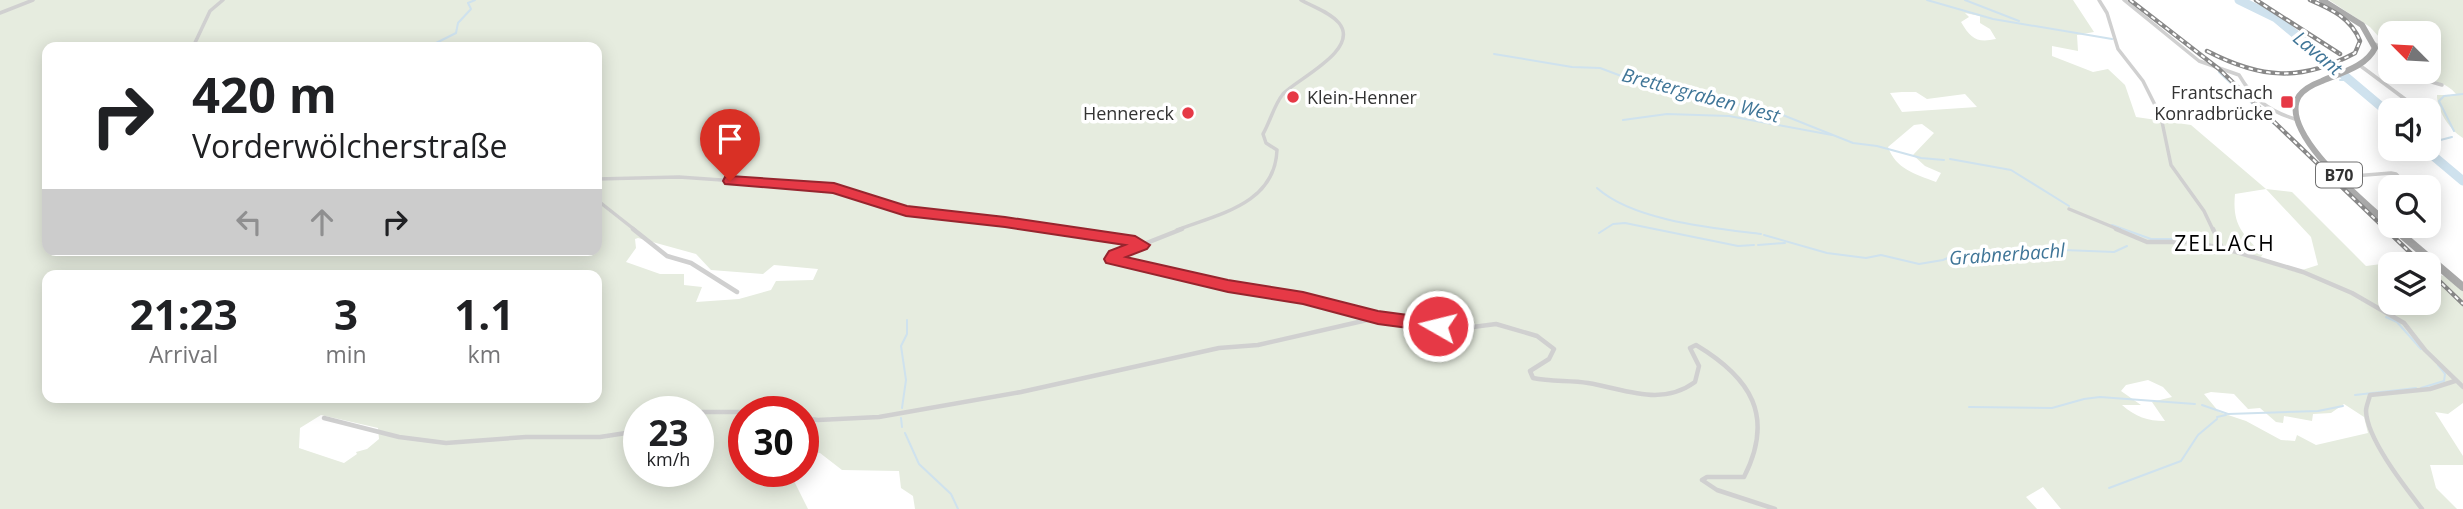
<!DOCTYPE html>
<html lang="en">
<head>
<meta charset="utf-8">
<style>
	body { margin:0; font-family:"Open Sans",sans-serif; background:#f6f6f6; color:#202124; height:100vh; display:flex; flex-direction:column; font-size:26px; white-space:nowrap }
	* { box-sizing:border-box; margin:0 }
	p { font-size:23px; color:#757577 }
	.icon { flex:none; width:38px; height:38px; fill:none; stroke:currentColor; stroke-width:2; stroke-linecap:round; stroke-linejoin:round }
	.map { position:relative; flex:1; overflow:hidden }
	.sheet { position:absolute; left:42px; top:270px; width:560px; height:133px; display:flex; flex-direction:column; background:#fff; border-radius:14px; box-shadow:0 4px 18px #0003 }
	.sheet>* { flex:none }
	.top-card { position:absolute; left:42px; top:42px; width:560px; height:214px; border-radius:14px; box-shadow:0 4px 18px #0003; background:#fff; color:#202124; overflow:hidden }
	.needle { width:46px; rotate:294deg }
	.tools { position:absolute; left:2378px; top:21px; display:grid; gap:14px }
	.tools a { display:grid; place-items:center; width:63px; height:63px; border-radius:14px; background:#fff; box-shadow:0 4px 18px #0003; font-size:35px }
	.speed { position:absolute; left:623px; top:396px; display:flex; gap:14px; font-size:35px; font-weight:700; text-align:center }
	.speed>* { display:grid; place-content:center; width:91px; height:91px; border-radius:50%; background:#fff; box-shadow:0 4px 18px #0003; line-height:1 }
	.speed small { font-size:18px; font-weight:400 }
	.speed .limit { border:10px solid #d22; background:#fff; color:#111 }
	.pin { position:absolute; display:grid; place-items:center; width:60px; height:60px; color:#fff; margin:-72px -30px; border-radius:50% 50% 50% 0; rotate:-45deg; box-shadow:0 0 7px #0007 }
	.pin .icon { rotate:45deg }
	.me { position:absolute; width:77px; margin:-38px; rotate:278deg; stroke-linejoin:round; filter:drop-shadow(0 0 5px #0008) }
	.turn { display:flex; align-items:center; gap:24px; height:147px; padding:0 35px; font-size:32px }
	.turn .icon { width:91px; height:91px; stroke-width:2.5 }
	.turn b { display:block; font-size:49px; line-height:60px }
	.lanes { display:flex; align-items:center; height:66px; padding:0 35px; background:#0003; justify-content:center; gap:35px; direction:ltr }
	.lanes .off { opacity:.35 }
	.eta { display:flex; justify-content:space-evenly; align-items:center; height:119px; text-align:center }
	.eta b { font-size:42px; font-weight:700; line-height:49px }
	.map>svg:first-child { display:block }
	.green { fill:#e6ecdf; fill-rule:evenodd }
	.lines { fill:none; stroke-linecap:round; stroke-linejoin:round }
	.stream { stroke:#cfe2ee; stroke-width:2 }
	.river { stroke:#cfe2ee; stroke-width:9 }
	.street-far1 { stroke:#d0d0d0; stroke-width:3.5 }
	.street { stroke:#d0d0d0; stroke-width:4.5 }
	.primary-far1 { stroke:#ababab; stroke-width:6 }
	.primary { stroke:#ababab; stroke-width:8 }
	.rail-casing { stroke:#888; stroke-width:4.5 }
	.rail { stroke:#fff; stroke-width:2; stroke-dasharray:4.5; stroke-linecap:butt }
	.route { fill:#e63946; stroke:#96252e; stroke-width:2 }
	.poi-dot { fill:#e63946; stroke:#fff; stroke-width:2.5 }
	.labels { text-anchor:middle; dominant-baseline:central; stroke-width:7; stroke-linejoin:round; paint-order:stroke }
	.shield { fill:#fff; stroke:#707070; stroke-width:2 }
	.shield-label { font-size:16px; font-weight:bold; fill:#333 }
	.poi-label { font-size:18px; fill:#333; stroke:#fff; text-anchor:end }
	.water-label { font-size:19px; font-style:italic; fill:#3f7597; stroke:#fff }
	.quarter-label { font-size:21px; letter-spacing:2px; fill:#000; stroke:#fff }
</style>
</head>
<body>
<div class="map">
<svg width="2463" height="509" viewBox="0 0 2463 509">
	<rect width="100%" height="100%" fill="#fff"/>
	<!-- green -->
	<g class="green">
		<path d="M0 0H2073L2094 32 2077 35 2078 51 2052 46V56L2093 72 2108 69 2125 85 2136 117 2191 125 2266 189 2292 192 2366 266 2412 260 2417 264H2390V303H2429V273L2444 276 2463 290V403L2448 414 2435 412 2463 456V465H2430L2436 488 2457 509H2061L2043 487 2026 497 2037 509H915L913 496 901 488 899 471 842 470 820 453 803 451V411H744V471H789L808 509H0ZM1965 13 1980 16V23L1990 29 1996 39C1977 43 1971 39 1961 22L1969 17ZM47 47H597V250H47ZM1902 92H1916L1927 99 1965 94 1977 107 1902 112 1890 93ZM1922 124 1934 133 1913 155 1925 166 1941 173 1936 182C1915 174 1896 169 1888 147L1914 125ZM2266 189 2311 237 2318 265 2296 272 2259 260 2263 254C2242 234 2232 224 2235 194ZM638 238 696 254 711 270 763 274 774 265 818 269 813 280 776 281 771 290 739 299 696 302 702 287 684 285V274H660L626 262 636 248 635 239ZM47 275H597V397H47ZM2148 380 2163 387 2172 397 2152 402 2165 421C2147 421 2136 417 2122 405H2141L2121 391 2126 385ZM2211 392 2234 394 2248 409 2260 408 2276 422 2283 423 2284 416 2312 421 2313 414 2331 413 2344 404 2364 417 2368 433 2316 445 2297 435 2295 441 2281 440 2246 421 2219 412 2204 394ZM639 411H698V471H639ZM321 415 378 428 379 439 367 449 356 452 357 454 344 463 299 448 300 428Z"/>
		<path d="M2329 0H2463V138C2450 130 2437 111 2437 95H2457C2445 80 2430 82 2413 72H2429V33H2390V49L2370 27Z"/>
	</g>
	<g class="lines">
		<!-- stream -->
		<g class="stream">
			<path d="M1927 0 1993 19 2112 39"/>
			<path d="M1965 0 2019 21"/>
			<path d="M428 47 456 33 458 23 471 9 468 3 475 0"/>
			<path d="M1494 54 1572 67 1600 68 1632 80H1650L1681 94 1770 110 1853 143 1877 146 1921 158 1944 160"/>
			<path d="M2219 72 2274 124"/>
			<path d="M2340 80H2351"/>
			<path d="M1623 120 1667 114 1729 116 1832 135"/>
			<path d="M2454 131 2439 101 2444 96 2463 94"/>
			<path d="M2429 143 2452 137"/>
			<path d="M1950 159 2011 170 2069 206"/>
			<path d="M1597 188C1634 221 1713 228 1761 234"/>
			<path d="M2112 225 2151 239H2179"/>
			<path d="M1599 233 1613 224 1625 223 1738 246 1754 245"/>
			<path d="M1764 235 1827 253 1866 258 1881 255 1919 264 1943 260 1957 254 1995 256 2039 249 2114 252 2127 246"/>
			<path d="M1758 245 1785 243"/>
			<path d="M2386 317 2397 322 2421 349"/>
			<path d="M2421 388 2444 381 2445 374 2438 365"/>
			<path d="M2355 395 2416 388"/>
			<path d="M2202 405 2228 414 2318 411 2343 406"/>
			<path d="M1969 407 2052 408 2084 399 2100 397 2195 404"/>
			<path d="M902 408 906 380 901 346 907 334V320"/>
			<path d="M2217 417 2226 415"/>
			<path d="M901 418 902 427"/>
			<path d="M905 433 919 464 951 494 958 509"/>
			<path d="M2109 488 2181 461 2198 435 2217 419"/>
		</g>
		<!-- river -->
		<g class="river">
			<path d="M2239 0 2276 18 2390 114"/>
			<path d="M2425 149 2463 181"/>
		</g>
		<!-- street-far1 -->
		<g class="street-far1">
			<path d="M2099 0 2107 13 2118 49 2143 81 2161 117 2171 165 2204 211 2213 230"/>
			<path d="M2124 0 2199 61 2239 75C2253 99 2269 111 2295 119"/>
			<path d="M0 13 33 0"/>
			<path d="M2375 44 2390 53"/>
			<path d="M193 47 210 11 223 0"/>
			<path d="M2358 64 2413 105"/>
			<path d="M2412 72 2425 80 2442 85"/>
			<path d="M2341 177 2391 173 2396 174 2407 185"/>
			<path d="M597 179 679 177 834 188 906 211 1055 230"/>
			<path d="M597 200 635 230"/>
			<path d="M2069 209 2120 230"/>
			<path d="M1177 230C1219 214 1275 204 1277 150L1266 143 1263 134C1270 122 1274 105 1283 94 1295 80 1361 50 1339 23 1330 12 1313 7 1301 0"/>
		</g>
		<!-- street -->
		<g class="street">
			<path d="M633 229 667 256 691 263 737 292"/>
			<path d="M1045 229 1141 245"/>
			<path d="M1182 229 1111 257 1113 260 1229 286 1303 298 1378 317 1465 328 1496 324 1537 336 1554 349 1549 359 1530 371 1533 378C1551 382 1570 380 1588 383 1625 389 1661 407 1695 382L1699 366 1690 348 1696 345C1751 378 1775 416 1744 477H1707L1702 480 1717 490 1775 509"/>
			<path d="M2116 229 2147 242H2188L2223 248 2303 272 2352 293 2404 323 2425 350 2463 387"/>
			<path d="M2213 229 2222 248"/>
			<path d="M698 412H744"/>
			<path d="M324 418 399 437 446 443 526 437H600L639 431"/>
			<path d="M803 418 818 420 879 417 1021 392 1219 348 1258 345 1376 318"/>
			<path d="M2422 509C2405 487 2367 439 2366 411 2366 406 2369 400 2370 395L2430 389 2455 381"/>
		</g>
		<!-- primary-far1 -->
		<g class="primary-far1">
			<path d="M2322 0 2362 25 2375 48C2366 67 2340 73 2322 81 2314 84 2304 89 2299 96 2277 132 2366 203 2390 225"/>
			<path d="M2392 226 2397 230"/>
		</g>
		<!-- primary -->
		<path class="primary" d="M2395 229 2463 287"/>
		<defs>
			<g id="rail">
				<path d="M2130 0 2219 69 2422 264"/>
				<path d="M2256 0 2340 54"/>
				<path d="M2207 51C2261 79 2301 82 2355 53L2360 41C2351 18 2331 9 2310 0"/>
				<path d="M2429 271 2463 304"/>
			</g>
		</defs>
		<!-- rail casing -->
		<use href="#rail" class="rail-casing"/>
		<!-- rail -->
		<use href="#rail" class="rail"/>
	</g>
	<!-- route -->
	<path class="route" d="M730 176 834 183 907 206 1005 217 1135 236 1150 245 1147 249 1126 257 1228 280 1303 292 1378 311 1438 319 1447 326 1438 332 1378 324 1303 304 1228 292 1106 263 1104 259 1109 251 1125 245 1005 227 906 216 833 193 725 184 723 181 725 177Z"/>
	<!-- markers -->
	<g class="poi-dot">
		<circle cx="1293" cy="97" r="7"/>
		<rect x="2280" y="95" width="14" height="14" rx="3.5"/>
		<circle cx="1188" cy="113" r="7"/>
	</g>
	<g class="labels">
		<!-- shield labels -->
		<rect class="shield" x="2316" y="162.5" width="46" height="25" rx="5"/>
		<g class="shield-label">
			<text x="2339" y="175">B70</text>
		</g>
		<!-- poi labels -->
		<g class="poi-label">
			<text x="2273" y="92">Frantschach<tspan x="2273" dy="21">Konradbrücke</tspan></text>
			<text x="1307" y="97" text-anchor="start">Klein-Henner</text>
			<text x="1174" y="113">Hennereck</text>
		</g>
		<!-- water labels -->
		<g class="water-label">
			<text transform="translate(2318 53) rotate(40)">Lavant</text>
			<text transform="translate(1701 95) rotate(15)">Brettergraben West</text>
			<text transform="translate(2007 254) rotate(-4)">Grabnerbachl</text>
		</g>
		<!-- quarter labels -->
		<g class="quarter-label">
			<text x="2225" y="243">ZELLACH</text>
		</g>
	</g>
</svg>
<div class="tools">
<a><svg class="needle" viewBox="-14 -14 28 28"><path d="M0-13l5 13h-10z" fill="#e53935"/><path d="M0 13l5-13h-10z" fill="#757577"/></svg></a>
<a><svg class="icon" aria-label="sound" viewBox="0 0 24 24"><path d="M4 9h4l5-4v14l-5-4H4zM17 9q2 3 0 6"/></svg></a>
<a><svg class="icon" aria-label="search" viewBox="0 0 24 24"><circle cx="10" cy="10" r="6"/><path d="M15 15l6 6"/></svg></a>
<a><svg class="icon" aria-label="layers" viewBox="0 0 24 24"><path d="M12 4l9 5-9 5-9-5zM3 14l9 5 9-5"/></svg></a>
</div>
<div class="speed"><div>23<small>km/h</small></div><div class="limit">30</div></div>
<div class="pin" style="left:730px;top:181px;background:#d93025"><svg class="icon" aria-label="arrive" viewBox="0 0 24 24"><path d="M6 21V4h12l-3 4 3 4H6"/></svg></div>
<svg class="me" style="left:1438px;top:326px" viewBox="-20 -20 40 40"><circle r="17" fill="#e63946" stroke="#fff" stroke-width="3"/><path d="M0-11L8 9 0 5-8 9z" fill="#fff"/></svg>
<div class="top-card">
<div class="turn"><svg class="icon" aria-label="right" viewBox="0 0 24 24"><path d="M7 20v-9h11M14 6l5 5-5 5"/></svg><div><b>420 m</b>Vorderwölcherstraße</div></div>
<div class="lanes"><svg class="icon off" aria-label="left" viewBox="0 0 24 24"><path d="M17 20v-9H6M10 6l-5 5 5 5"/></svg><svg class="icon off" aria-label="ahead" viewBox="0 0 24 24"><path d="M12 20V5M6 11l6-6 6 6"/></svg><svg class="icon" aria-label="right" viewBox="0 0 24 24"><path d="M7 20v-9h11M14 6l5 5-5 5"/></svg></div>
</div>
<section class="sheet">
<div class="eta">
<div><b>21:23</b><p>Arrival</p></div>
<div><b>3</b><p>min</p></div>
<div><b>1.1</b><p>km</p></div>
</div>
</section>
</div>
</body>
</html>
